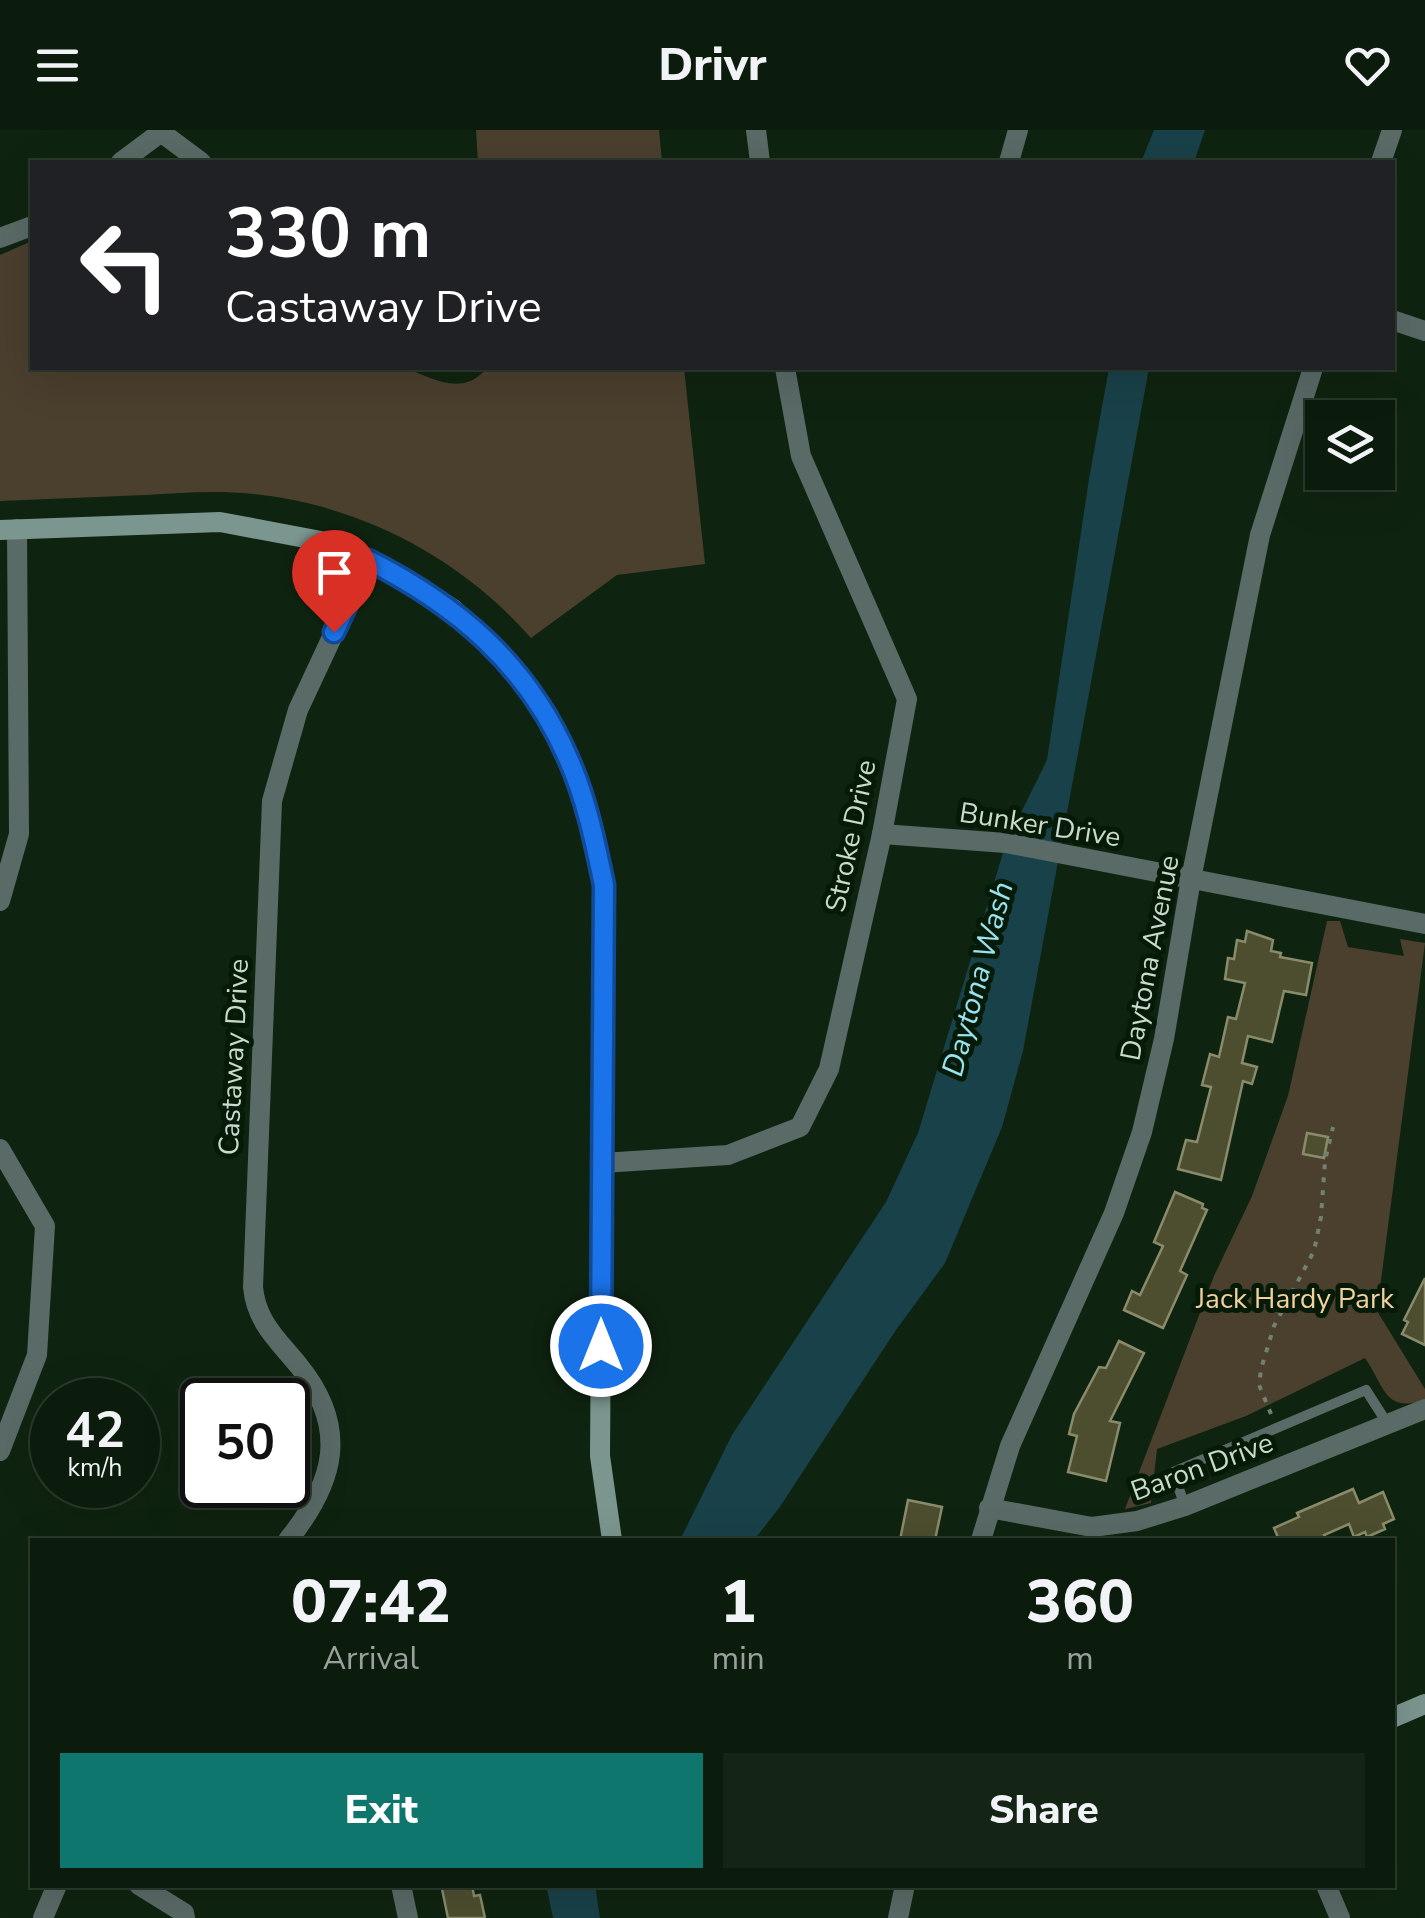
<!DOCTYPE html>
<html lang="en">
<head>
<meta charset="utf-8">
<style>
	body { margin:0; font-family:"Nunito Sans",sans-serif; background:#142415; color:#f1f3f6; height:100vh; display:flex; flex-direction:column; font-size:38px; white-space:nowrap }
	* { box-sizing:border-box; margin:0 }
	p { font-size:32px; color:#9aa19d }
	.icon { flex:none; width:55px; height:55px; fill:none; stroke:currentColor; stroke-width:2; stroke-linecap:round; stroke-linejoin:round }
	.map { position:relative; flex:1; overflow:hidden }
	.side { position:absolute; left:30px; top:1408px; width:1365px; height:350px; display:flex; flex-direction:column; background:#0b1b0c; border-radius:0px; box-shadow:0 10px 40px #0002,0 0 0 2px #2b392d }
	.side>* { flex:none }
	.top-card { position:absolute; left:30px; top:30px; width:1365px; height:210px; border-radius:0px; box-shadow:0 10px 40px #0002,0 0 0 2px #2b392d; background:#202124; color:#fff; overflow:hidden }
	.tools { position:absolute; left:1305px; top:270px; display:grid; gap:20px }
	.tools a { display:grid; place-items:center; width:90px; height:90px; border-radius:0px; background:#0b1b0c; box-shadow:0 10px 40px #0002,0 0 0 2px #2b392d; font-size:50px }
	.speed { position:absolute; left:30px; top:1248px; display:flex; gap:20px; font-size:50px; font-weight:700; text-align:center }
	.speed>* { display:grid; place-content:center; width:130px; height:130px; border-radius:50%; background:#0b1b0c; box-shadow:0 10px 40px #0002,0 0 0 2px #2b392d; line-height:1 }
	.speed small { font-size:25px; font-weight:400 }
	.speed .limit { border:5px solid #111; border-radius:15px; background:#fff; color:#111 }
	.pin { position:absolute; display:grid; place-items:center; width:85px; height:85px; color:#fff; margin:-102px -42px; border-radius:50% 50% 50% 0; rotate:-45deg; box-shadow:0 0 10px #0007 }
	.pin .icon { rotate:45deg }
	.me { position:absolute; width:110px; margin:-55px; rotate:0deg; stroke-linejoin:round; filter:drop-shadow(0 0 8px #0008) }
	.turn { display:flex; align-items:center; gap:35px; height:210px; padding:0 30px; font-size:45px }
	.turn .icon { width:130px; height:130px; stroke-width:2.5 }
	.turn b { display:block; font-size:70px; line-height:85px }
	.eta { display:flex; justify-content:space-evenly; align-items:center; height:170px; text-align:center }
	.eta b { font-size:60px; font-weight:800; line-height:70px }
	.action { display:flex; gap:20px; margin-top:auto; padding:20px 30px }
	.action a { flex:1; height:115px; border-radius:0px; background:#0f766e; color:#fff; font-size:40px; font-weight:800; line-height:115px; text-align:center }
	.action a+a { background:#142415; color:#f1f3f6 }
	header { display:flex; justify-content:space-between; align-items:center; height:130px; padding:0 30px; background:#0b1b0c; font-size:45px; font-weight:800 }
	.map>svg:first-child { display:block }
	.green { fill:#4b3f2e }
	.water { fill:#194149 }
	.building { fill:#4d4e30; stroke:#898b6a; stroke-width:2.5 }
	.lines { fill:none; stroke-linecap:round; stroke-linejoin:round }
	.path { stroke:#718271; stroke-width:4; stroke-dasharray:5 8; stroke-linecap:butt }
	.service { stroke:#5a6a66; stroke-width:10 }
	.minor { stroke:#5a6a66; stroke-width:20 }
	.tertiary { stroke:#5a6a66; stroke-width:20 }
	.secondary { stroke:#7b968f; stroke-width:20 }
	.route-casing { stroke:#114b97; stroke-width:25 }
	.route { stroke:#1a73e8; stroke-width:18 }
	.labels { text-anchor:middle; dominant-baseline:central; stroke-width:10; stroke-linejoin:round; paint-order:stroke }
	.street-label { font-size:28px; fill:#cbd9cb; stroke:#061b07 }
	.park-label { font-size:28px; fill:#f3d09e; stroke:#061b07 }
	.water-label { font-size:30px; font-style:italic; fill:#98e2f2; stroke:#061b07 }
</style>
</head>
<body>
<header><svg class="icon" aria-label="menu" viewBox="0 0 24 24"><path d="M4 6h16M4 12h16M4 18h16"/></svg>Drivr<svg class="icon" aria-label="heart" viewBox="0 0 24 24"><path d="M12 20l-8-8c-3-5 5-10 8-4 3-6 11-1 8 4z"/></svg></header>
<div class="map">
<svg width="1425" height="1788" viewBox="0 0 1425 1788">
	<rect width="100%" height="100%" fill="#0f2410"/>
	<!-- green -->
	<g class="green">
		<path d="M476 0H659L662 32H478Z"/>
		<path d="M32 111V238H405C434 249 463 267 487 238H684L705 434 617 445 531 508C460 427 360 375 253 364 217 360 181 363 145 365 97 367 48 369 0 371V125Z"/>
		<path d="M1327 791H1340L1348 817 1404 826 1400 809 1425 813 1377 1181 1425 1259V1270C1384 1283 1385 1257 1365 1228L1246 1286 1157 1319 1151 1373 1125 1379 1214 1146 1252 1066 1288 966Z"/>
	</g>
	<!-- water -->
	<g class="water">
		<path d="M1154 0H1205L1194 32H1141Z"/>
		<path d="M1109 238H1149L1023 921 1002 997 945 1133 896 1200 779 1378 754 1410H680L732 1305 886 1072 918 1003 1006 713 1047 630 1089 349Z"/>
		<path d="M546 1755H595L600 1788H553Z"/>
	</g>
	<!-- building -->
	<g class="building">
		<path d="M1247 801 1273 810 1271 821 1281 823 1280 827 1312 833 1306 865 1284 861 1272 912 1248 906 1242 933 1257 937 1252 954 1243 951 1221 1050 1178 1039 1186 1010 1197 1012 1211 957 1202 955 1210 924 1219 927 1228 887 1236 889 1245 853 1225 849 1228 828 1234 829 1237 810 1245 812Z"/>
		<path d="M1307 1003 1328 1007 1324 1028 1303 1024Z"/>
		<path d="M1175 1062 1203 1074 1202 1078 1207 1080 1180 1141 1187 1145 1163 1198 1124 1180 1132 1161 1140 1165 1163 1116 1154 1112Z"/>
		<path d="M1425 1148V1215L1402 1204 1408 1192 1404 1190Z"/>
		<path d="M1119 1211 1144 1223 1110 1291 1120 1293 1106 1351 1068 1342 1077 1306 1069 1304 1074 1284 1099 1237 1106 1238Z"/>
		<path d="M1353 1359 1359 1373 1383 1362 1394 1389 1383 1394 1385 1399 1367 1407 1365 1402 1354 1407 1349 1394 1324 1405 1327 1410H1279L1274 1398 1299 1387 1297 1383Z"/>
		<path d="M908 1370 942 1377 935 1410H900Z"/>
		<path d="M458 1755H472L474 1766 480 1765 485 1788H448L442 1759Z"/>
	</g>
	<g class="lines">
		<!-- path -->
		<path class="path" d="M1271 1284 1259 1255 1261 1239 1274 1196 1314 1121 1321 1087 1325 1031 1333 997"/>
		<!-- service -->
		<path class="service" d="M1185 1376 1173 1342 1366 1260 1387 1293"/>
		<!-- minor -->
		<g class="minor">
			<path d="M756 0 760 32"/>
			<path d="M162 3 201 32"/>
			<path d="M121 32 164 0"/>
			<path d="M1009 32 1018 0"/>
			<path d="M1381 32 1392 0"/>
			<path d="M0 108 32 96"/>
			<path d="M1392 190 1425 201"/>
			<path d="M882 704 1006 713 1425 794"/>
			<path d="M0 771 19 704 17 399"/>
			<path d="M0 1019 45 1096 37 1225 0 1321"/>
			<path d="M602 1033 728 1025 800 997 829 939 882 704 907 569 801 326 785 238"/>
			<path d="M989 1378 1092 1397 1137 1391 1185 1376 1425 1279"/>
			<path d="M288 1410C335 1352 349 1298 299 1236 278 1210 256 1192 253 1157L272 671 298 580 368 430"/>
			<path d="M981 1410 1010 1316 1114 1083 1142 1002 1164 909 1191 749 1260 405 1313 238"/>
			<path d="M139 1755 184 1783 185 1788"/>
			<path d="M401 1755 408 1788"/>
			<path d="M1326 1755 1340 1788"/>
			<path d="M43 1788 57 1755"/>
		</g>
		<!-- tertiary -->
		<path class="tertiary" d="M898 1788 905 1755"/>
		<!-- secondary -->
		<g class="secondary">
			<path d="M0 400 220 392 321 411 409 451 453 479 497 520 534 568 568 627 590 691 604 755 600 1326 612 1410"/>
			<path d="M1392 1588 1425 1574"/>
		</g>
	</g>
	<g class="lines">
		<defs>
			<path id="route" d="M334 502 368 430C457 475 527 534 568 628 586 668 595 712 604 755L601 1216"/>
		</defs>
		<!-- route casing -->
		<use href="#route" class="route-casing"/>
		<!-- route -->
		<use href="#route" class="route"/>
	</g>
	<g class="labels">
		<!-- street labels -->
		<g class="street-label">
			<text transform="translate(1040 695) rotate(9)">Bunker Drive</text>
			<text transform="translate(851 706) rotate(-78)">Stroke Drive</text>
			<text transform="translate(1150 828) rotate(-79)">Daytona Avenue</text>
			<text transform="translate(234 927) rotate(-87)">Castaway Drive</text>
			<text transform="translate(1202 1337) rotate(-20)">Baron Drive</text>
		</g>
		<!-- park labels -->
		<g class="park-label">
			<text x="1295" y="1169">Jack Hardy Park</text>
		</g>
		<!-- water labels -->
		<g class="water-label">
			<text transform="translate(978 849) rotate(-75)">Daytona Wash</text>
		</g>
	</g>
</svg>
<div class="tools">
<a><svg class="icon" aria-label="layers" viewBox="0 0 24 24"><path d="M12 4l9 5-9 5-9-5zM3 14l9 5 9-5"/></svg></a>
</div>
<div class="speed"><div>42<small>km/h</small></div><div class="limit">50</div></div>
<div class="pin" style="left:334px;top:502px;background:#d93025"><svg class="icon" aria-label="arrive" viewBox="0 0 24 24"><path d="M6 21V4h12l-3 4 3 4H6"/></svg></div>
<svg class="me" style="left:601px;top:1216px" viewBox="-20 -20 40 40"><circle r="17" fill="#1a73e8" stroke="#fff" stroke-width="3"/><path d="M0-11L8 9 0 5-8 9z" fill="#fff"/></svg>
<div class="top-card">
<div class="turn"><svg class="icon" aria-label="left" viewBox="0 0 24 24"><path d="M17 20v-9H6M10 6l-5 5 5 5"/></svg><div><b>330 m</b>Castaway Drive</div></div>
</div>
<section class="side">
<div class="eta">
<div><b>07:42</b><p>Arrival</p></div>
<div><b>1</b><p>min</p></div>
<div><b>360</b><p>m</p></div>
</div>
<div class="action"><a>Exit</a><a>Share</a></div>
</section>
</div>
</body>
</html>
